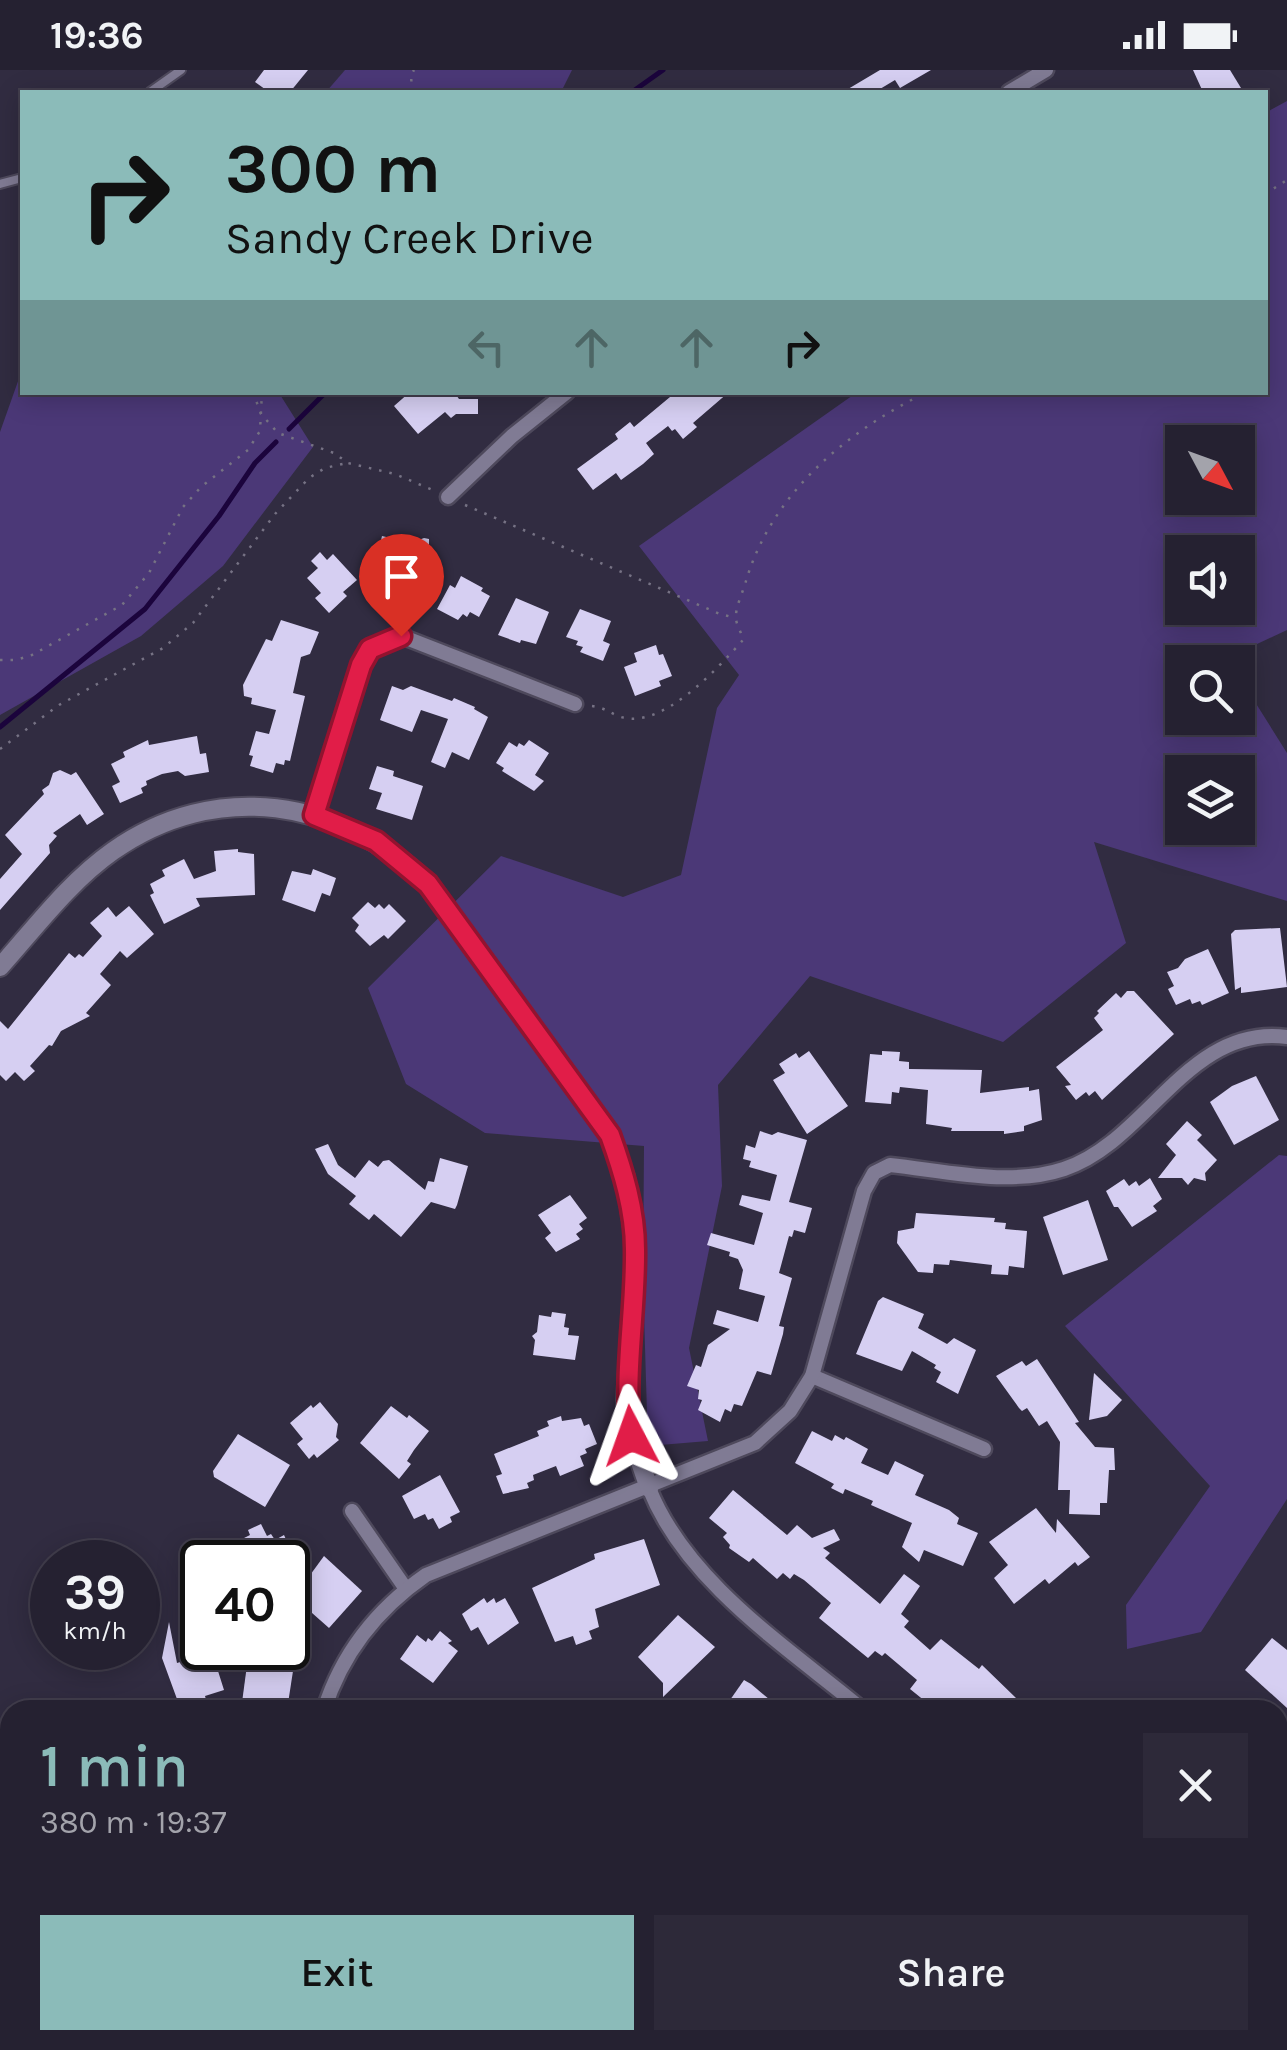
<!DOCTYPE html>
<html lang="en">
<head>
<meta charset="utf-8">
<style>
	body { margin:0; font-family:Karla,sans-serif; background:#2d2939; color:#f1f3f6; height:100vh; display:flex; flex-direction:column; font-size:38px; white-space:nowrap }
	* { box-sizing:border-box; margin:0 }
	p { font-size:32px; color:#a3a3ab }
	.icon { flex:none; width:55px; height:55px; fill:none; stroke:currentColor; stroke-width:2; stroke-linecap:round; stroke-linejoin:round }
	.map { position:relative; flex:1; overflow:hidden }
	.side { position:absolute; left:0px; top:1630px; width:1288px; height:350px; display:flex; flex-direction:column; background:#252131; border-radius:30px 30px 0 0; box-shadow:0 5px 25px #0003,0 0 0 2px #423e4d }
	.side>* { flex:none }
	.guide { position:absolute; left:20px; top:20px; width:1248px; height:305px; border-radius:0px; box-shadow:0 5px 25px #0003,0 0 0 2px #423e4d; background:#8bbbb9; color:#111; overflow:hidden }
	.needle { width:65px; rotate:131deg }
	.buttons { position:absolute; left:1165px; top:355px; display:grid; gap:20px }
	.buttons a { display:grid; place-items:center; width:90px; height:90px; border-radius:0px; background:#252131; box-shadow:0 5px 25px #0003,0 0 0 2px #423e4d; font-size:50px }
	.speed { position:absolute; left:30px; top:1470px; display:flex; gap:20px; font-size:50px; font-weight:700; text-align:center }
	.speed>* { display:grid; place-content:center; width:130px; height:130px; border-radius:50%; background:#252131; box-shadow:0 5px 25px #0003,0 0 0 2px #423e4d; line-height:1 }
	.speed small { font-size:25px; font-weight:400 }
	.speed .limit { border:5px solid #111; border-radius:15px; background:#fff; color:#111 }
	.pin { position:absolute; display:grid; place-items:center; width:85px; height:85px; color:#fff; margin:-102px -42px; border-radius:50% 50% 50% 0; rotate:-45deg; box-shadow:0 0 10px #0007 }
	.pin .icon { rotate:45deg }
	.me { position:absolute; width:110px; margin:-55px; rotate:356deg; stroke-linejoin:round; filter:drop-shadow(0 0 8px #0008) }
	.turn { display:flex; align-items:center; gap:35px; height:210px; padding:0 40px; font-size:45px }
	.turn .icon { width:130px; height:130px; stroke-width:2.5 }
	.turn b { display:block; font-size:70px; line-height:85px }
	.lanes { display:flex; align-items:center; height:95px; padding:0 40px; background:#0003; justify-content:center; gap:50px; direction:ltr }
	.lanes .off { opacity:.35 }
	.round { display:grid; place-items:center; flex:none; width:105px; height:105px; border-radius:0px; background:#2d2939 }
	.headline { display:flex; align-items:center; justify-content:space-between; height:170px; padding:0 40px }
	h1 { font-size:60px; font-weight:600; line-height:75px; color:#8bbbb9 }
	.action { display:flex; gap:20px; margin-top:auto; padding:20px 40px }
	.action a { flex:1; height:115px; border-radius:0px; background:#8bbbb9; color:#111; font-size:40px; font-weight:600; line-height:115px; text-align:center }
	.action a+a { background:#2d2939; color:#f1f3f6 }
	.status { display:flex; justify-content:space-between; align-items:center; height:70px; padding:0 50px; background:#252131; direction:ltr }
	.status svg { height:28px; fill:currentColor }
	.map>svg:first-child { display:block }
	.green { fill:#4b3877; fill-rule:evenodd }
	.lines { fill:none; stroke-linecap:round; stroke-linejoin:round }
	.stream { stroke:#1b043c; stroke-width:5 }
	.building { fill:#d6cff2 }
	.service-casing { stroke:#4e495c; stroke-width:12 }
	.minor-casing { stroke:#4e495c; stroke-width:19 }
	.tertiary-casing { stroke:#4e495c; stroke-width:22 }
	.path { stroke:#767284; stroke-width:2.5; stroke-dasharray:2.5 8; stroke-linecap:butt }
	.service { stroke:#807b94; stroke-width:8 }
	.minor { stroke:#807b94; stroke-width:14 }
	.tertiary { stroke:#807b94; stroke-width:18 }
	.route-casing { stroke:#92132f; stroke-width:25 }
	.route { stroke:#e11d48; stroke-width:18 }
</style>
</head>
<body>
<div class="status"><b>19:36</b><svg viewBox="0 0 49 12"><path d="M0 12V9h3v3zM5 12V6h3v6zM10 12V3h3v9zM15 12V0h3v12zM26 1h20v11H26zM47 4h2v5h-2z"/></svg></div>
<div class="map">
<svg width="1287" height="1980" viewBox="0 0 1287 1980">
	<rect width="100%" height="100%" fill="#312c41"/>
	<!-- green -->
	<g class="green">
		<path d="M345 0H572L561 22H326Z"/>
		<path d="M1287 31V560L1227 588 1229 592H1182V648H1238V605L1287 683V831L1094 772 1126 873 1003 972 810 906 718 1015 722 1116 689 1278 708 1371 648 1376 643 1211 644 1076 485 1063 406 1014 368 918 501 786 623 827 681 805 717 638 739 605 639 476 856 323 1265 322V43ZM1182 372H1238V428H1182ZM1182 482H1238V538H1182ZM1182 702H1238V758H1182Z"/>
		<path d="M22 300V322L279 323 313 377 223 496 141 566 0 645V362Z"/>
		<path d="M1279 1085 1287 1086V1429L1201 1562 1127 1579 1126 1535 1210 1416 1065 1256Z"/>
	</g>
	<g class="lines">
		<!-- stream -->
		<g class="stream">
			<path d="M632 22 663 0"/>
			<path d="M289 359 326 322"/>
			<path d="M0 657 145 539 219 446 255 393 276 372"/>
		</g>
	</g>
	<!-- building -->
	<g class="building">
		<path d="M264 0H308L290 22H269L255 12Z"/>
		<path d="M880 0H931L900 18 895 10 875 22H843Z"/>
		<path d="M1193 0H1230L1241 18 1234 22H1203Z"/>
		<path d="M410 322H454L459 329H478V344H456L451 348 445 342 418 364 394 336Z"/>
		<path d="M676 322H729L693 353 697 357 683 369 675 359 672 361 668 356 646 373 654 384 643 394 621 410 616 403 593 420 577 399 618 369 615 364 630 352 634 357Z"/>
		<path d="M382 466 399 470 397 478 424 468 429 469V480L415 486 408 522 384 518 385 511 368 508 373 478 379 479Z"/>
		<path d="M320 482 327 490 333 484 357 510 343 522 347 526 329 543 315 528 321 523 307 508 318 498 311 491Z"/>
		<path d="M461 506 483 518 481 521 490 526 479 547 470 542 467 547 463 544 458 550 437 539 450 515 455 518Z"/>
		<path d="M516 528 549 542 536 574 521 570 520 573 498 565Z"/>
		<path d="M580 539 611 551 603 571 610 574 603 591 580 582 583 577 576 575 578 571 566 567Z"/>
		<path d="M281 550 319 562 310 584 301 587 293 623 305 626 290 691 285 690 284 695 276 693 273 703 250 696 253 686 249 685 256 661 269 664 276 640 251 634 252 628 244 626 243 615 266 569 272 571Z"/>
		<path d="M656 575 659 585 663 584 672 606 659 611 661 616 635 626 624 597 637 592 634 583Z"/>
		<path d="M392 616 403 620 411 616 452 631 454 628 475 637 474 639 488 647 469 690 452 682 445 698 431 692 448 649 421 640 412 662 380 650Z"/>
		<path d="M197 666 200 684 206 683 209 702 185 706 178 701 162 704 146 711 147 715 141 718 143 723 120 733 112 716 120 712 111 694 125 687 123 682 148 670 149 675Z"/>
		<path d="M529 670 549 683 535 705 544 711 534 721 502 701 504 698 496 693 509 672 517 677 519 673 524 676Z"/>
		<path d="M377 696 394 701 393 706 423 716 412 750 376 739 382 723 369 719Z"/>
		<path d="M60 700 71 705 76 702 104 744 87 755 80 744 53 763 57 766 49 775 50 783 0 840V809L22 784 5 765 44 724 42 720 49 715 53 703Z"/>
		<path d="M238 779V782L254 784 255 825 196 828 200 836 164 854 150 825 154 823 150 814 165 806 162 800 184 789 194 809 216 801 214 781Z"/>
		<path d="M313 799 336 808 330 826 322 823 315 842 282 830 292 801 311 805Z"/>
		<path d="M368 832 375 838 379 834 384 839 389 834 406 851 388 869 384 865 370 876 355 861 359 855 352 848Z"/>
		<path d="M129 836 154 864 127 888 120 881 100 904 111 915 86 943 90 946 61 961 52 976 49 975 30 996 35 1001 24 1011 15 1002 6 1011 0 1005V951L8 959 69 883 75 888 79 884 83 887 102 866 90 853 108 837 116 847Z"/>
		<path d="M1280 858 1287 917 1241 923V917L1235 920 1231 864 1235 860Z"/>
		<path d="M1208 879 1229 923 1202 935 1200 931 1192 934 1190 929 1176 935 1168 919 1174 916 1167 902 1178 898 1185 889Z"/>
		<path d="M1127 921H1134L1174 964 1102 1030 1095 1021 1089 1026 1086 1022 1076 1030 1065 1016 1071 1015 1056 997 1103 960 1094 948 1099 943 1097 941 1116 923 1121 928Z"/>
		<path d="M809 981 848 1036 807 1064 773 1010 785 1003 779 994 796 983 799 988Z"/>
		<path d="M882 981 900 982 899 991 909 992V999L982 1000 980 1023 1029 1017V1021L1039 1019 1042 1050 1024 1056V1061L1004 1064V1061H951L952 1058 926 1054 928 1020 900 1017 899 1023 892 1022 891 1034 865 1032 870 984 882 985Z"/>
		<path d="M1256 1006 1279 1050 1234 1075 1210 1032 1232 1016Z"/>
		<path d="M1187 1051 1202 1065 1197 1070 1217 1090 1205 1103 1206 1111 1194 1108 1188 1115 1182 1108H1158L1176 1085 1166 1074Z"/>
		<path d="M760 1061 772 1065 778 1062 807 1070 789 1132 812 1138 805 1163 794 1160 792 1167 789 1166 779 1203 792 1208 779 1256 784 1257 783 1264 771 1305 757 1301 742 1336 734 1334 731 1342 725 1339 720 1352 698 1340 702 1330 698 1329 699 1320 687 1316 696 1295 701 1297 708 1275 730 1259 713 1254 717 1240 758 1252 765 1226 739 1219 743 1200 738 1189 729 1186 730 1182 707 1175 711 1163 754 1175 763 1143 739 1135 742 1125 770 1131 777 1105 749 1097 751 1091 743 1089 746 1075 755 1078Z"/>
		<path d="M328 1074 338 1095 355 1108 369 1090 378 1097 383 1091 389 1090 425 1120 428 1111 434 1112 440 1088 468 1096 457 1135 455 1139 431 1132 401 1167 374 1144 369 1150 349 1134 356 1126 328 1104 315 1079Z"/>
		<path d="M1150 1108 1162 1129 1153 1136 1157 1141 1132 1157 1118 1137H1114L1106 1121 1124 1109 1129 1116 1136 1111 1139 1116Z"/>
		<path d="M570 1125 587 1148 579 1154 583 1159 576 1164 580 1169 556 1182 545 1168 551 1163 538 1145Z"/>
		<path d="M1088 1130 1108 1190 1063 1205 1043 1147Z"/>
		<path d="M916 1143 995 1148 994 1152 1006 1153 1005 1159 1027 1161 1024 1198 1009 1196 1008 1205 991 1204 992 1195 950 1190 949 1195 934 1194 933 1203 918 1202 897 1173 898 1161 914 1158Z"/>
		<path d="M883 1227 924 1244 918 1258 947 1274 954 1268 976 1280 958 1324 936 1312 941 1302 934 1298 936 1295 912 1281 902 1301 856 1284 878 1231Z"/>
		<path d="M552 1242 566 1244 564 1257 569 1258 568 1265 579 1266 575 1290 533 1285 535 1270 532 1266 537 1262 539 1245 551 1247Z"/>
		<path d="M1037 1289 1079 1352 1075 1353 1095 1377 1114 1378 1115 1400H1109L1107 1433H1100V1445L1069 1444 1070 1420H1058L1060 1372 1047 1351 1039 1356 1027 1338 1022 1341 1019 1338 996 1306 1022 1291 1026 1296Z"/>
		<path d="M1094 1303 1122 1330 1107 1346 1089 1350Z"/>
		<path d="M320 1332 338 1354 336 1367 339 1370 317 1388 314 1384 309 1389 297 1374 303 1369 290 1353 311 1335 313 1338Z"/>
		<path d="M391 1336 407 1348 409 1345 429 1361 414 1380 407 1391 411 1394 399 1409 360 1373Z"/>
		<path d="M561 1346 562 1351 581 1348 584 1356 589 1354 597 1374 585 1379 587 1383 580 1386 584 1396 560 1406 556 1396 533 1405 534 1410 527 1413 529 1418 503 1424 496 1406 502 1404 494 1384 539 1366 537 1361 549 1356 547 1351Z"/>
		<path d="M812 1361 832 1371 835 1365 844 1370 846 1367 868 1379 861 1393 888 1405 895 1391 924 1405 915 1425 949 1440 959 1448 957 1454 978 1463 963 1496 924 1480 919 1492 902 1477 912 1453 871 1435 873 1431 845 1419 843 1424 831 1418 834 1414 795 1393Z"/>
		<path d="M238 1364 290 1395 265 1437 214 1407 213 1401Z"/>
		<path d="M440 1405 460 1442 450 1447 452 1452 439 1459 433 1448 428 1450 425 1444 414 1449 402 1426Z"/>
		<path d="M733 1420 787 1465 797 1455 812 1468 834 1459 840 1470 823 1478 830 1483 825 1488 880 1534 904 1504 920 1516 901 1544 909 1551 904 1557 930 1580 941 1569 979 1599 982 1595 1016 1628 1038 1640H936L910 1619 917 1610 885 1583 882 1586 875 1581 868 1588 819 1548 831 1533 804 1510 794 1504 790 1509 783 1503 777 1509 753 1488 749 1492 729 1478 730 1475 723 1467 727 1463 709 1448Z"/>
		<path d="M1036 1438 1056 1463 1057 1449 1090 1487 1078 1496 1075 1492 1049 1514 1045 1509 1014 1534 994 1508 1008 1495 989 1472Z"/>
		<path d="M261 1454 267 1466 271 1464 275 1470 284 1465 295 1489 287 1492H244L247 1485 240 1470 250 1465 248 1460Z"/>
		<path d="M644 1469 660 1515 595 1539 599 1557 589 1561 592 1569 576 1575 573 1566 555 1572 532 1518 595 1489 594 1484Z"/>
		<path d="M324 1486 362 1521 329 1558 294 1527Z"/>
		<path d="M484 1528 487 1533 494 1528 496 1533 505 1528 519 1553 488 1575 478 1557 471 1561 462 1544Z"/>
		<path d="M678 1545 715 1577 663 1627V1613L638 1587Z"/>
		<path d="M169 1552 177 1593 212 1582 224 1620 205 1626 208 1637 181 1640 162 1588Z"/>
		<path d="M440 1561 452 1571 448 1573 458 1581 433 1613 400 1589 417 1565 426 1572 428 1568 432 1571Z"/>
		<path d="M1272 1568 1287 1580V1638L1245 1600Z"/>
		<path d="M247 1595 293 1601 287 1640H241Z"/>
		<path d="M744 1610 751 1614 782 1640H723Z"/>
	</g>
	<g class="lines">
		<defs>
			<g id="service">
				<path d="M150 22 181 0"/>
				<path d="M0 114 22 108"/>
			</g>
			<g id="minor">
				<path d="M1009 22 1046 0"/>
				<path d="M448 427 512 366 567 322"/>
				<path d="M314 745 361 595C371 578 382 570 401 566L575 634"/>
				<path d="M812 1306 984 1379"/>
				<path d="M649 1418C686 1512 787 1577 863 1640"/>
				<path d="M352 1441 406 1519"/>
				<path d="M324 1640C342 1583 377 1539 426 1505L755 1373 790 1341 812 1306 864 1121 874 1103 890 1095C946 1101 1010 1117 1064 1099 1147 1072 1188 954 1287 967"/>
				<path d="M1278 1737 1287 1731"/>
				<path d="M571 1970 590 1980"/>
				<path d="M468 1980 473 1970"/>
				<path d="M1164 1980 1177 1970"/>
			</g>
			<path id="tertiary" d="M0 897C35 858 69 812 113 781 215 709 341 728 428 814L609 1065 625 1107 636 1176 626 1330 631 1366 649 1418"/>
		</defs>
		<!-- service casing -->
		<use href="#service" class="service-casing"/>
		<!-- minor casing -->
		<use href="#minor" class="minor-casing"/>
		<!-- tertiary casing -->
		<use href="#tertiary" class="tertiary-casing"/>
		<!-- path -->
		<g class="path">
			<path d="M412 22 411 5 414 0"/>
			<path d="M1265 124 1287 110"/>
			<path d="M253 322 261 344 278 363 334 383 348 393 395 404 435 421"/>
			<path d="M465 435 720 544 736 548"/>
			<path d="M0 590H16L32 585 122 535 149 503 183 437 201 417 248 380 260 361 262 322"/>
			<path d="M592 636C606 638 609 643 621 647 662 660 718 598 743 570 742 563 736 555 736 548 735 538 743 522 746 511 772 423 847 361 927 322"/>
			<path d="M0 679 59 635 163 578 193 553 275 444 309 408 325 398 347 393"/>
		</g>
		<!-- service -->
		<use href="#service" class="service"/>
		<!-- minor -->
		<use href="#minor" class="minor"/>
		<!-- tertiary -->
		<use href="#tertiary" class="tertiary"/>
	</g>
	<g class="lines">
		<defs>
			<path id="route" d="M401 566 370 579 361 595 314 745 376 771 428 814 610 1065C623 1101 635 1140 635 1179 636 1242 623 1303 631 1366"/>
		</defs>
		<!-- route casing -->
		<use href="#route" class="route-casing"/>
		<!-- route -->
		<use href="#route" class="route"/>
	</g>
</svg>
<div class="buttons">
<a><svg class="needle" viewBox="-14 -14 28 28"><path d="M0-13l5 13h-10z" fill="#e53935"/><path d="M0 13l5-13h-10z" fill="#a3a3ab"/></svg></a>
<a><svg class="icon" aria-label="sound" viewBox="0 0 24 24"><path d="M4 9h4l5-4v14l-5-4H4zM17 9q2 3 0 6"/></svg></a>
<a><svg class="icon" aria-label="search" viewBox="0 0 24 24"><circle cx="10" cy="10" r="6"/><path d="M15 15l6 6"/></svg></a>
<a><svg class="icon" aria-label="layers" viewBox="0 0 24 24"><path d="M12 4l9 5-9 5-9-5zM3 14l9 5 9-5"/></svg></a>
</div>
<div class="speed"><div>39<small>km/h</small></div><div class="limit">40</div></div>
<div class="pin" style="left:401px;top:566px;background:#d93025"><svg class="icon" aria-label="arrive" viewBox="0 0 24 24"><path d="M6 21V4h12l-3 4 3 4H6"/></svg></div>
<svg class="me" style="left:631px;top:1366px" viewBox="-20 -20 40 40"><path d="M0-17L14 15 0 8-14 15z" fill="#e11d48" stroke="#fff" stroke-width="4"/></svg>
<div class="guide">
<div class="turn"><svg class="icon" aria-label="right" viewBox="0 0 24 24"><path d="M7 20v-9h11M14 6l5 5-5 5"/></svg><div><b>300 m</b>Sandy Creek Drive</div></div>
<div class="lanes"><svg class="icon off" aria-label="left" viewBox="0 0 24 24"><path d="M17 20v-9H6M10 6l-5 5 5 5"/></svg><svg class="icon off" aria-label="ahead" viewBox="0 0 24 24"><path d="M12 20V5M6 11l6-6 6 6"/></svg><svg class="icon off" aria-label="ahead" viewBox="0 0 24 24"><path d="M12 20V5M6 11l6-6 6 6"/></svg><svg class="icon" aria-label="right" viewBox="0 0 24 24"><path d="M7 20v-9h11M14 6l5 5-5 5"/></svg></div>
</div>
<section class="side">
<div class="headline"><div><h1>1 min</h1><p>380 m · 19:37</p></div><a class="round"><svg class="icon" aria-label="close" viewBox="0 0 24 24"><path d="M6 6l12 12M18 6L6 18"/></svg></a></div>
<div class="action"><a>Exit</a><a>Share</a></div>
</section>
</div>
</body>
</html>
